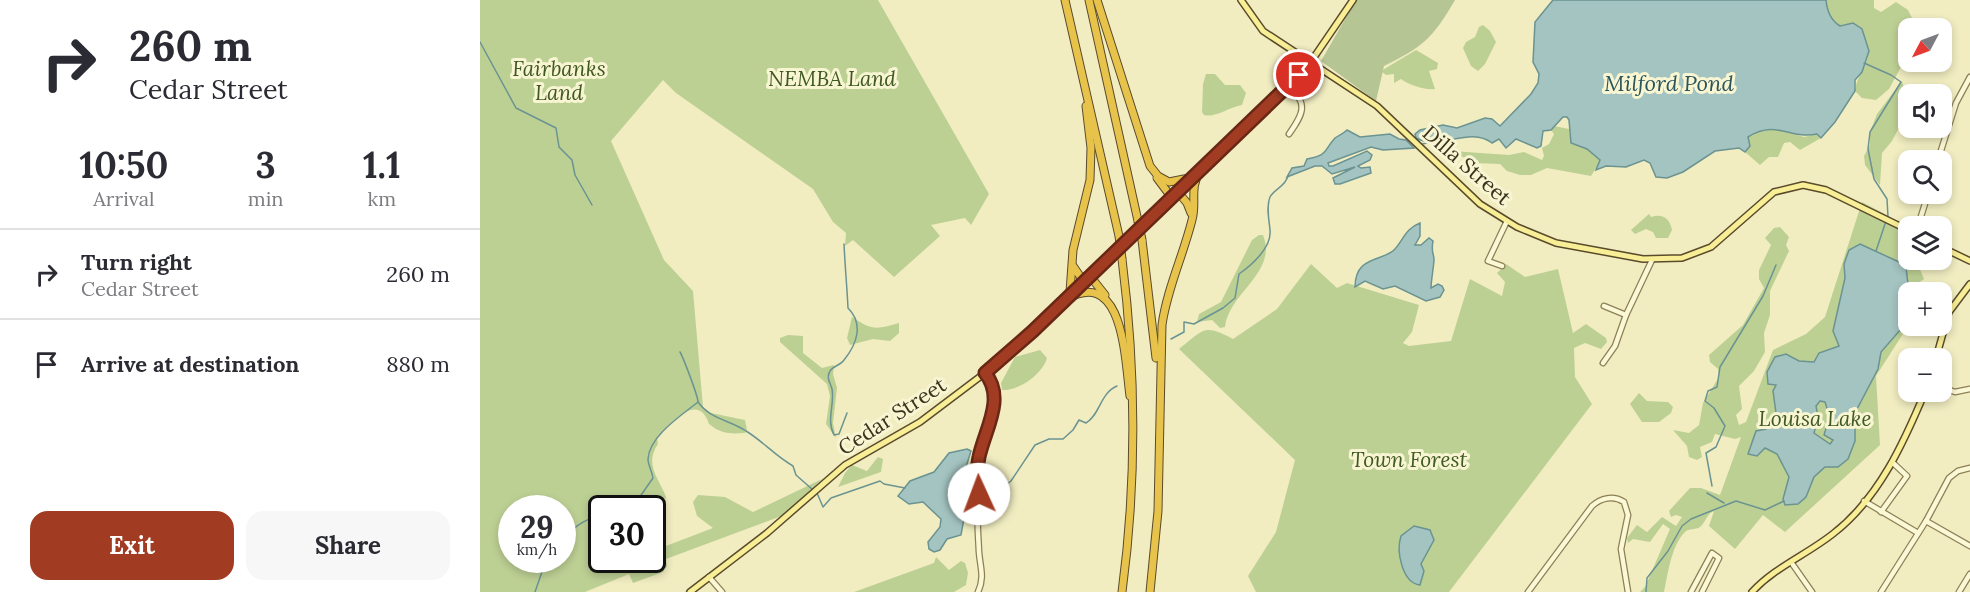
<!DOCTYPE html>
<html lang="en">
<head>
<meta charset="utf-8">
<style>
	body { margin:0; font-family:Lora,serif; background:#f7f7f7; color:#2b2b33; height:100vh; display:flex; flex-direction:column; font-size:22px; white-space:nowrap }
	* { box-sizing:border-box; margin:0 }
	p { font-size:20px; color:#7c7c81 }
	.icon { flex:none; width:33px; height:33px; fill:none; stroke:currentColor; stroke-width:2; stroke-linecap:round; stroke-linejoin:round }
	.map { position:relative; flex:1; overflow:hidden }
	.drawer { display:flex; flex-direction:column; background:#fff; width:480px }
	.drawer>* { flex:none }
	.top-card { background:#fff; color:#2b2b33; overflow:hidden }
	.needle { width:39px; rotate:229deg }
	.tools { position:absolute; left:1418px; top:18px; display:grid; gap:12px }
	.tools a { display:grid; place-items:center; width:54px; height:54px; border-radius:12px; background:#fff; box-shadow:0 3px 9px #0003; font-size:30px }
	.speed { position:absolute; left:18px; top:495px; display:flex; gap:12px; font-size:30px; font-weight:700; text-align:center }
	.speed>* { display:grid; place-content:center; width:78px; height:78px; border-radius:50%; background:#fff; box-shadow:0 3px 9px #0003; line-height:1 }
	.speed small { font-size:15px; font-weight:400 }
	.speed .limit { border:3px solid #111; border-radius:9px; background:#fff; color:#111 }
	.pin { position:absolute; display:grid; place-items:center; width:51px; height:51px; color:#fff; margin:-26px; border:3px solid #fff; border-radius:50%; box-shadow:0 2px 6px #0007 }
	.me { position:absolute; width:66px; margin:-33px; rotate:358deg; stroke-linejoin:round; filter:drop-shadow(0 0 4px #0008) }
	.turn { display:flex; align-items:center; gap:21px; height:126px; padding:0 30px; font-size:27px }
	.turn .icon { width:78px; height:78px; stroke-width:2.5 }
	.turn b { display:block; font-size:42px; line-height:51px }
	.eta { display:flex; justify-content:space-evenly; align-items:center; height:102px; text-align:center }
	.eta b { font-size:36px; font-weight:700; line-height:42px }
	.action { display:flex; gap:12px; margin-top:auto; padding:12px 30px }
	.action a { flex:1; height:69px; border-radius:18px; background:#a13c22; color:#fff; font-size:24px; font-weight:700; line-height:69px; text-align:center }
	.action a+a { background:#f7f7f7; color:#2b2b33 }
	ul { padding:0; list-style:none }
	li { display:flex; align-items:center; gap:18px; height:90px; padding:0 30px; border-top:2px solid #e1e1e2 }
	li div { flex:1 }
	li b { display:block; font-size:22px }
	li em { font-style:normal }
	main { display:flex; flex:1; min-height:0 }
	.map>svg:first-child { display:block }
	.green { fill:#bdd094; fill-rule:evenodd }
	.cemetery { fill:#b5c594 }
	.water { fill:#a4c4c1; stroke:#6a9391; stroke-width:1.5; fill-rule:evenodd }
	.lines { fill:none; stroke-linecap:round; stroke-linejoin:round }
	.stream { stroke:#6a9391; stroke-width:1.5 }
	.minor-casing { stroke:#8d7f57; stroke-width:7 }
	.major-casing { stroke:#5a4b2c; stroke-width:8 }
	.highway-casing { stroke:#5a4b2c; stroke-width:9 }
	.minor { stroke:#fbf8d5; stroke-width:4.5 }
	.major { stroke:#f8ee96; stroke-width:5 }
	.highway { stroke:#e7c34b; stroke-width:7 }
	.highway-bridge-casing { stroke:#5a4b2c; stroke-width:9; stroke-linecap:butt }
	.highway-bridge { stroke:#e7c34b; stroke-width:7 }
	.route-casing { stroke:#692716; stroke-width:15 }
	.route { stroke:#a13c22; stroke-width:10 }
	.labels { text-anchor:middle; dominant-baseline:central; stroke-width:6; stroke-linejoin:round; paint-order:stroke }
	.park-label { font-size:21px; font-style:italic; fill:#405922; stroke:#f8f5d2 }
	.street-label { font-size:21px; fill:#3b321d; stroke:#f8f5d2 }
	.water-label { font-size:22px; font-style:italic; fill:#2b555c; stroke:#f8f5d2 }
</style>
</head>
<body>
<main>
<section class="drawer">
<div class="top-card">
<div class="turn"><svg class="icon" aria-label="right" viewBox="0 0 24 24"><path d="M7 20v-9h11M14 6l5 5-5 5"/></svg><div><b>260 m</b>Cedar Street</div></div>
</div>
<div class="eta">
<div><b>10:50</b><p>Arrival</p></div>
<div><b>3</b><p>min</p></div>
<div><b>1.1</b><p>km</p></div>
</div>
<ul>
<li><svg class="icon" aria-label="right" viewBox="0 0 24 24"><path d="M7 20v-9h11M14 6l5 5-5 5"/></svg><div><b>Turn right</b><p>Cedar Street</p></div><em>260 m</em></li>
<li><svg class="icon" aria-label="arrive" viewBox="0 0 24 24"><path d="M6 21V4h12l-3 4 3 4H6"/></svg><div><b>Arrive at destination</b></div><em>880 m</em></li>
</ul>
<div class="action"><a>Exit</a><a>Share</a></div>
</section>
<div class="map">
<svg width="1490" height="592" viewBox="0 0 1490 592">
	<rect width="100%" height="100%" fill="#f1edc1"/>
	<!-- green -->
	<g class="green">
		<path d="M0 0H398L509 194 491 225 485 218 451 225 460 236 414 277 373 240 365 246 366 233 353 222 333 189 196 93 183 80 131 141 184 260 213 291 223 407 231 413 265 420 267 430 265 433C250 434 241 434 229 424 218 391 191 423 177 438L178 444C164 465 179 478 186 497L184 505 173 516 172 508H122V560H172L173 540 178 549 233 528 217 516 213 502 218 495 245 497 273 512 342 479 304 515 186 559 187 566 183 572 153 583 149 574 105 592H0ZM32 508H82V560H32Z"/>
		<path d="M1346 0H1394V8L1401 12 1416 2 1428 10 1433 20 1428 28 1427 53 1421 67 1409 89 1396 100 1382 98 1375 91C1376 77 1387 68 1388 54 1389 49 1385 41 1384 35L1364 24 1360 26C1350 20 1347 11 1346 0Z"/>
		<path d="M1003 25 1010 31 1016 42 1005 64 998 71 991 66 983 48 986 42 995 37 999 27Z"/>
		<path d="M936 50 958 63 957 69 949 71 955 89C946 91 927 84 921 79L914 83V74L906 75 901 71Z"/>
		<path d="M726 74H735L745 85H760L766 93 762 105C749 107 736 118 724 115L722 112 723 84Z"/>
		<path d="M1422 81 1425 92 1421 124 1412 141 1402 153 1400 185 1385 165 1384 156 1390 145V132L1397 114Z"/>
		<path d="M1074 126 1089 129 1091 143 1107 149 1121 160 1111 176 1067 168 1051 175H1040L1027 171 1020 164 994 163 972 151 1029 155 1044 152 1062 160 1064 156 1062 148 1069 144 1074 134 1071 130Z"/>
		<path d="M1289 127 1324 137 1337 134 1341 138 1320 150 1310 142 1304 143 1298 157H1289L1280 165 1265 152 1269 144 1267 138Z"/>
		<path d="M1382 202C1414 220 1428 219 1428 260H1436L1444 279 1434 286 1435 292H1428V326L1396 376 1400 445 1305 532 1283 515 1255 549 1229 526 1234 511C1227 514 1227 519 1222 525 1218 531 1210 527 1205 532 1191 546 1188 574 1184 592H1160L1165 587 1190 529 1183 524 1170 542 1153 539 1148 543 1147 538 1157 525 1167 532 1182 517 1196 526 1202 517 1196 515 1191 517 1189 511 1210 488H1221L1240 495 1261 437 1255 439 1235 434 1232 442 1220 447 1222 457 1217 460 1209 457 1207 446 1193 430 1209 433 1219 425 1223 403 1239 377 1238 369 1230 362 1229 355 1263 325 1284 288 1279 279V270L1291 245 1285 238 1294 228 1300 227 1309 237 1306 245 1309 251 1290 291V315L1284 333 1285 352 1274 371 1259 386 1262 409 1256 415 1259 425 1266 422 1293 350 1326 334 1345 317Z"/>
		<path d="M1169 214 1171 217C1182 213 1190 218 1192 230L1188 238H1176L1173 232 1166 229 1155 234 1151 230Z"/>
		<path d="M779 235H783C798 273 749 292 745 327L740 328 732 320 717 322 719 314 741 302 772 240Z"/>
		<path d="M831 264 857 288 867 283 939 305 932 332 923 343 929 346 971 341 990 279 1022 296 1025 282 1017 273 1026 264 1045 277 1078 269 1093 333 1106 324 1126 338 1127 342 1121 349 1105 343 1094 348 1095 377 1112 404 969 592H776L768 576 796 532 815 460 699 349C724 330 723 323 753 339L797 309Z"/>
		<path d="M372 317C392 330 395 330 419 323V333L410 341 393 339 370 345 367 338Z"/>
		<path d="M308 335 323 336V353L342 368 354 365 353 374 357 388 353 423 356 438 346 424 350 396 347 384 300 342V338Z"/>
		<path d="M560 350 567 358C562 375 538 391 522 390L521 383 535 357Z"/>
		<path d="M1159 393 1167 401 1188 402 1193 407 1191 413 1179 422H1162L1150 404Z"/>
		<path d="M398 457 403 459 401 472 358 487 365 473 372 465 387 471Z"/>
		<path d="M456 557 469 570 481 561 485 563 488 573 486 585 474 592H374L454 563Z"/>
	</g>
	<!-- cemetery -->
	<path class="cemetery" d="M876 0H975C953 38 943 47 904 66L896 101 841 61Z"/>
	<!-- water -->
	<g class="water">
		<path d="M1073 0H1346C1347 11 1350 20 1360 26L1373 23 1382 29 1389 51 1382 72 1375 80V91L1355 122 1341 138 1337 134C1310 140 1297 119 1268 137L1270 146 1265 152 1259 148 1235 151 1203 172 1187 178 1176 177 1170 163 1164 160 1146 167 1126 166 1116 170 1120 160 1107 149 1091 143 1089 120 1087 117H1083L1071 130 1063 131 1061 146 1057 148 1036 139 1026 148 1019 139 1012 143C989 126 960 151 936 138L935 134 940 130 963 125 977 128 1005 118 1012 119 1020 126 1051 94 1058 83 1059 74 1053 62 1055 22Z"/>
		<path d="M867 130 880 137 910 134 919 139 926 140 934 148 903 150 891 147 848 163 849 166H853L887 151 892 155 890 160 878 166 881 168 890 167 891 173 860 184H855L853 178 875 167 852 174 842 166H835L807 177 812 168 824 166 827 159C849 155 843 151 855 138 859 135 863 134 867 130Z"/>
		<path d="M940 223V236L935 245H941L949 238 953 241C951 251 953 251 954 259 954 265 951 281 951 288L958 284 962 286 964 290 960 297 946 301 915 286 903 289 885 281 875 287C875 255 903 262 915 249 924 239 925 229 940 223Z"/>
		<path d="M1380 244 1419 262 1426 268 1429 292 1423 305 1428 313V321L1401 352 1398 369 1375 413V441L1368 459 1358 467H1345L1334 477 1326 497 1318 504 1305 505 1303 499 1309 477 1297 454 1285 448 1277 456 1268 454 1276 431 1286 429 1296 413 1293 391 1296 385 1288 384 1287 372 1295 357 1306 354 1319 361 1334 362 1339 353 1359 346 1353 331 1365 278 1364 264 1369 250ZM1340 401 1345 402C1350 414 1348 423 1344 435L1353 440 1350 444 1334 433 1338 417 1336 406Z"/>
		<path d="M487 449 491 451 486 467 490 477 481 497 485 513 481 535 467 539 460 550 454 552 449 549 448 542 460 527 461 519 443 502 429 504 418 496 430 481 454 472 469 453Z"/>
		<path d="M934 526 950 530 954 540 941 564 944 571 940 585C922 583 916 551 921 536Z"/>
	</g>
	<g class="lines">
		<!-- stream -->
		<g class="stream">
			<path d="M0 42 36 108 76 128 79 147 92 160 95 175 112 205"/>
			<path d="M1384 63 1411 75 1421 82 1390 132 1388 149 1394 179 1407 199 1408 217"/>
			<path d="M942 144 958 141"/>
			<path d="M364 244C365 266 367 287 368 308 384 324 377 344 364 360 361 365 353 366 350 371 346 378 350 382 352 389 355 404 346 420 354 435L359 434 367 413"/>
			<path d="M1396 251 1406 221"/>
			<path d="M691 339 704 332V322L714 324 743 308 755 298 759 274C772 265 792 247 790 230 789 219 786 207 790 197 795 188 805 187 808 176"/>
			<path d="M200 352C203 357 218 396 218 402"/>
			<path d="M1232 486 1226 453 1236 447 1245 426 1234 408 1225 401 1228 391 1237 387 1240 367 1283 296 1296 265"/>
			<path d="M337 493 343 507 351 498 400 481 404 484 425 488"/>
			<path d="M1227 493 1244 503"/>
			<path d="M481 505 503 497 508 489 523 487 531 481 555 445 569 439H583L593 430 599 420 606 423C620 415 620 393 637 386"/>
			<path d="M152 508 173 478C172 471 168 465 168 459 169 436 202 415 218 402 231 420 248 419 266 431 284 442 294 455 313 466L316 475 333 490"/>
			<path d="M82 538C91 530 112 512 122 519"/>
			<path d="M55 592 66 560"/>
			<path d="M1166 592 1167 578 1188 551 1202 526 1211 519 1256 501 1285 510 1304 501"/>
		</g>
		<defs>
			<g id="minor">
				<path d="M809 134C824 113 828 104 809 85"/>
				<path d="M1458 160 1476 103 1490 77"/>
				<path d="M1438 226 1448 194"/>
				<path d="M1022 266 1008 261 1027 221"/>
				<path d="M1124 306 1146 315"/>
				<path d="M1123 363 1135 346 1146 315 1172 260"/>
				<path d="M1461 387 1475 392 1490 389"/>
				<path d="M1384 501 1438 533"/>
				<path d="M1401 512 1427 476 1412 462"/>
				<path d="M1446 521 1490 546"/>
				<path d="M1311 562 1332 592"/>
				<path d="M229 577 242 592"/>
				<path d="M498 592C505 577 500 567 499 552 497 523 497 493 498 464 499 433 528 401 505 373"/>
				<path d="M1048 592 1112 506C1121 498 1133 495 1144 502L1148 515 1141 549 1148 592"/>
				<path d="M1211 592 1232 553 1239 558 1222 592"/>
				<path d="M1401 592 1446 521 1469 478 1478 471 1490 468"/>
				<path d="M1479 592 1490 574"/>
			</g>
			<g id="major">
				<path d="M761 0 783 31 897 106 1000 204 1037 227 1076 243 1163 259 1202 258 1231 247 1294 192 1323 185 1346 190 1428 230"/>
				<path d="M811 51 819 62V75"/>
				<path d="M718 172 828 66 873 0"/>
				<path d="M1461 247 1490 261"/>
				<path d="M1456 358 1469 312 1490 284"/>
				<path d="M210 592 287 533 365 465 440 422 505 373 547 336 712 179"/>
				<path d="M1272 592C1295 567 1328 554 1354 533 1399 498 1424 442 1445 392"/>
			</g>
			<g id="highway">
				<path d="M585 0 639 236"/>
				<path d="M609 0 658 221"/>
				<path d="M617 0 670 166 678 176 689 182 714 177"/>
				<path d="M677 178 692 198"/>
				<path d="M698 192 707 203 711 213"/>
				<path d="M662 240 676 358"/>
				<path d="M642 259C656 370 657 481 642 592"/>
				<path d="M593 266 604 282"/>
				<path d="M610 276 625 295"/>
				<path d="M587 299C644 266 645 361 650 396"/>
				<path d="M585 300 590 292 593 250 610 180 611 148 606 106"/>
				<path d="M670 592 678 511 682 325C687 289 703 256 712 220 717 201 709 190 720 170"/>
			</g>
		</defs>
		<!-- minor casing -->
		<use href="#minor" class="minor-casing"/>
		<!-- major casing -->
		<use href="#major" class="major-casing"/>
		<!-- highway casing -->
		<use href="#highway" class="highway-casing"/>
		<!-- minor -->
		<use href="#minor" class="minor"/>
		<!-- major -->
		<use href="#major" class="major"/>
		<!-- highway -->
		<use href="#highway" class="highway"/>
		<defs>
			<g id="highway-bridge">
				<path d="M658 221 662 240"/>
				<path d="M639 236 642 259"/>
			</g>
		</defs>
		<!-- highway-bridge casing -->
		<use href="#highway-bridge" class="highway-bridge-casing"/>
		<!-- highway-bridge -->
		<use href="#highway-bridge" class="highway-bridge"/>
	</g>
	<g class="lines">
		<defs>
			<path id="route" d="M499 494C499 482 496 469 499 457 505 429 526 398 505 373L553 331 819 75"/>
		</defs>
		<!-- route casing -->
		<use href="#route" class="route-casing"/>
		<!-- route -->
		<use href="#route" class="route"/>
	</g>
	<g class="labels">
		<!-- park labels -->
		<g class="park-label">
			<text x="79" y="68">Fairbanks<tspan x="79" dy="24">Land</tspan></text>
			<text x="352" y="78">NEMBA Land</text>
			<text x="1335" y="418">Louisa Lake</text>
			<text x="929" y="459">Town Forest</text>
		</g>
		<!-- street labels -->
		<g class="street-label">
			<text transform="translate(987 165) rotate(41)">Dilla Street</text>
			<text transform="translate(412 416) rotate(-33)">Cedar Street</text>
		</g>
		<!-- water labels -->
		<g class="water-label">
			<text x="1189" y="83">Milford Pond</text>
		</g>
	</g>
</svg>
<div class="tools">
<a><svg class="needle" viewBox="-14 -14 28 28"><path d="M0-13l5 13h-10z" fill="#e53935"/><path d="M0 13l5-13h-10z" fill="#7c7c81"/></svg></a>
<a><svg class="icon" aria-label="sound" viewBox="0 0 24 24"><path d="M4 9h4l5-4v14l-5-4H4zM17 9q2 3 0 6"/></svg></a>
<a><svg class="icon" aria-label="search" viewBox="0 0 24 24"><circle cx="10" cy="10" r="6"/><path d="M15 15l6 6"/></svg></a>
<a><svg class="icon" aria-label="layers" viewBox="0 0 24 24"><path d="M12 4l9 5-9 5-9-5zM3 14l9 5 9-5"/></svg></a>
<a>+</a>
<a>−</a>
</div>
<div class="speed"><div>29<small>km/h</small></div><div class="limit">30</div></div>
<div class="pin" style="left:819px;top:75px;background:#d93025"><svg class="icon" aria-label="arrive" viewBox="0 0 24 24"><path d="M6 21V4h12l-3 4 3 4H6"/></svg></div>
<svg class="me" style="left:499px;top:494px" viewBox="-20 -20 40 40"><circle r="19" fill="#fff"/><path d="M0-13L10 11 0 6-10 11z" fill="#a13c22"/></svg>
</div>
</main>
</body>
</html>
